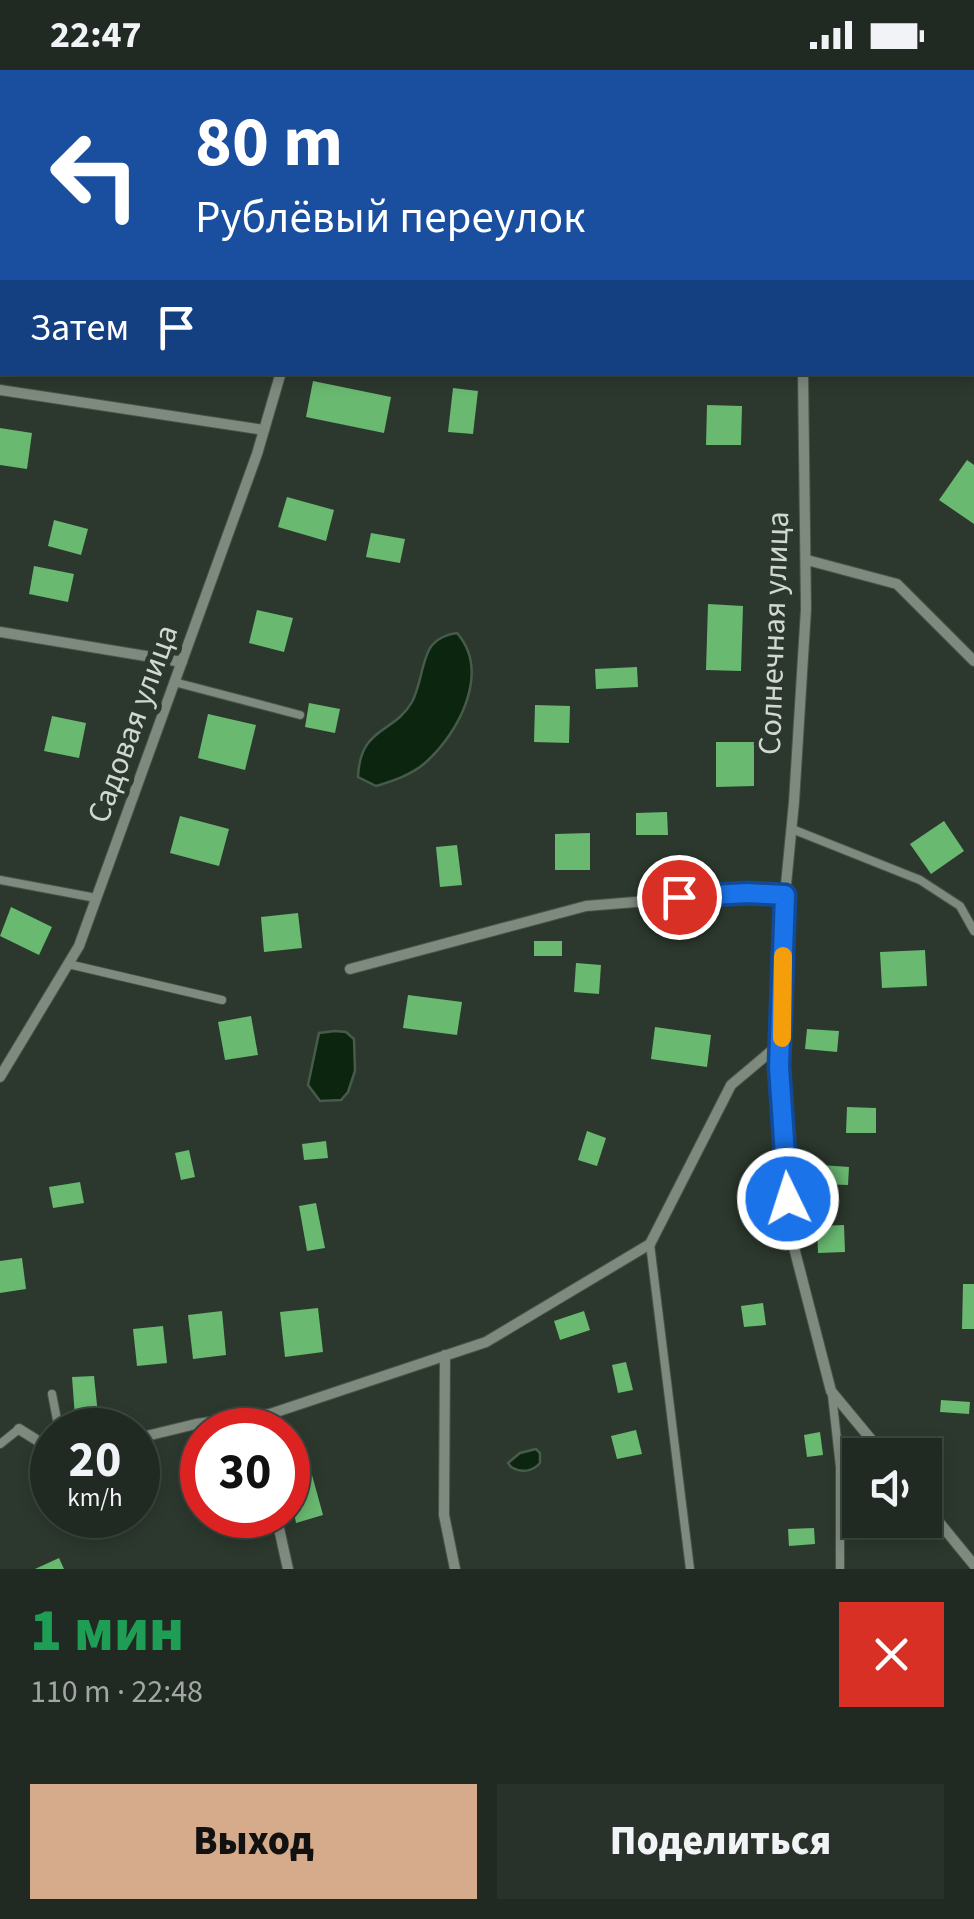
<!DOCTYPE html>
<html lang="ru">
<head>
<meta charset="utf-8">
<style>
	body { margin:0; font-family:"Source Sans 3",sans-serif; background:#29322a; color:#f1f3f6; height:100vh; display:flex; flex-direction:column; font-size:38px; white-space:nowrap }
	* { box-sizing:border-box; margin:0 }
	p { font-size:32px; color:#a2a7a5 }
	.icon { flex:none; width:55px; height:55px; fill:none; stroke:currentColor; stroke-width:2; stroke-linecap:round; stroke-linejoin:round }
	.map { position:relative; height:1499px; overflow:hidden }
	.panel { display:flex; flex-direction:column; background:#212a22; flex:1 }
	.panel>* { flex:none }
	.banner { position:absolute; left:0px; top:0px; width:975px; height:305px; box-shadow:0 5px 15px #0003,0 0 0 2px #3e4640; background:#1a4fa0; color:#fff; overflow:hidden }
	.fabs { position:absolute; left:842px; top:1368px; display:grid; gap:20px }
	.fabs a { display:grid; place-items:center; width:100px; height:100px; border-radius:0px; background:#212a22; box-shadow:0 5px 15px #0003,0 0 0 2px #3e4640; font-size:50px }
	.speed { position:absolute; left:30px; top:1338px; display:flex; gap:20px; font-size:50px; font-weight:700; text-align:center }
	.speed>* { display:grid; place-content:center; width:130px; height:130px; border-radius:50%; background:#212a22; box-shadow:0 5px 15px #0003,0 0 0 2px #3e4640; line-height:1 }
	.speed small { font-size:25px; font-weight:400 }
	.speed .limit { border:15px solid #d22; background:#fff; color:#111 }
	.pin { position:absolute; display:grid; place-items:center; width:85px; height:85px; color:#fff; margin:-42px; border:5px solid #fff; border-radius:50%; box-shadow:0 2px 10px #0007 }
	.me { position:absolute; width:110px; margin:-55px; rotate:356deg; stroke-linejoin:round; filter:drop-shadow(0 0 8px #0008) }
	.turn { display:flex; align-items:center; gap:35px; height:210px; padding:0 30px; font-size:45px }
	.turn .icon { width:130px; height:130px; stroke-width:2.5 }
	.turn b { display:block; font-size:70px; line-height:85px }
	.then { display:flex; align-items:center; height:95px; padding:0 30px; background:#0003; gap:20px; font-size:38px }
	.round { display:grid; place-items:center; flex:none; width:105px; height:105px; border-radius:0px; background:#29322a }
	.head { display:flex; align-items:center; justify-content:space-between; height:170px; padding:0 30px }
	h1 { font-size:60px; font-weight:800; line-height:75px; color:#1e9e55 }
	.button { display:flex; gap:20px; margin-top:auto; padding:20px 30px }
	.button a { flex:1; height:115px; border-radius:0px; background:#d6ab8b; color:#111; font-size:40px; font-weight:800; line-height:115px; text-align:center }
	.button a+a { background:#29322a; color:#f1f3f6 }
	.status { display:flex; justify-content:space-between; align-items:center; height:70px; padding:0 50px; background:#212a22; direction:ltr }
	.status svg { height:28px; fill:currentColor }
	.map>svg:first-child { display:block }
	.water { fill:#0b250f; stroke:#465b49; stroke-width:2.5 }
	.building { fill:#69b971 }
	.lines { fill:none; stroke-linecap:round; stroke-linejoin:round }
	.service-casing { stroke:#49534a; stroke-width:10 }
	.minor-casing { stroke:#49534a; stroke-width:12 }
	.service { stroke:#7d8a7d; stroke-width:8 }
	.minor { stroke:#7d8a7d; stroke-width:10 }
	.route-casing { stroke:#114b97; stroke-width:25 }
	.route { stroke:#1a73e8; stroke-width:18 }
	.slow { stroke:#f59e0b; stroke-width:18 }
	.labels { text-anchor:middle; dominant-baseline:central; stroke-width:10; stroke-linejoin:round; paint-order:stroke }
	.street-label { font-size:32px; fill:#d0d8d1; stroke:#2c382d }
</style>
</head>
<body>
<div class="status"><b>22:47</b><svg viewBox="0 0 49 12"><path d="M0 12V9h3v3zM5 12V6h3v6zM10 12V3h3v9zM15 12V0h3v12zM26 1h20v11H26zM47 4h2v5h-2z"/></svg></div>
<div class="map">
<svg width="974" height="1499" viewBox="0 0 974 1499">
	<rect width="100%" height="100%" fill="#2c382d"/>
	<!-- water -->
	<g class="water">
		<path d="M457 563C491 602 459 663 425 693 411 705 393 711 376 716L358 707C360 656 394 664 412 632 421 615 421 594 430 578 436 569 447 564 457 563Z"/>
		<path d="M335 961 346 962 354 969 355 1001 348 1022 341 1030 320 1031 308 1015 319 963Z"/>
		<path d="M536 1379 540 1383V1393C532 1402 521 1403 511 1397L508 1393 520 1383Z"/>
	</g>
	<!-- building -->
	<g class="building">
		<path d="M313 311 391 327 384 363 306 347Z"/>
		<path d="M453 318 478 321 473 364 448 362Z"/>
		<path d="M707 335 742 336 741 375H706Z"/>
		<path d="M0 358 32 363 27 399 0 395Z"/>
		<path d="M967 390 974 395V454L939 430Z"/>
		<path d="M287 427 334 440 326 471 278 457Z"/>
		<path d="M54 450 88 459 81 485 48 476Z"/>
		<path d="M371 463 405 469 400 493 366 487Z"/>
		<path d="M34 496 74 504 68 532 29 524Z"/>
		<path d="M708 534 743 536 741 601 706 600Z"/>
		<path d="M257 540 293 548 284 582 249 573Z"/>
		<path d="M637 597 638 617 596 619 595 599Z"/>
		<path d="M309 633 340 639 335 663 305 657Z"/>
		<path d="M535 635 570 636 569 673 534 672Z"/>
		<path d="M208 644 256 655 245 700 198 688Z"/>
		<path d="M52 646 86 653 79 688 44 681Z"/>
		<path d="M716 672H754V716L716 717Z"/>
		<path d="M667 742 668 765H636V743Z"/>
		<path d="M180 746 229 759 219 796 170 783Z"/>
		<path d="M944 751 964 781 931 804 910 774Z"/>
		<path d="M590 763V800H555V764Z"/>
		<path d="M457 775 462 815 440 817 436 777Z"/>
		<path d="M11 837 52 857 39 885 0 866Z"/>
		<path d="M298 843 302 878 264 882 261 847Z"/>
		<rect x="534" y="871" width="28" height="15"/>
		<path d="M925 880 927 916 882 918 880 882Z"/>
		<path d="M576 893 601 895 599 924 574 922Z"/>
		<path d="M408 925 462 932 457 965 403 958Z"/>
		<path d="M251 946 258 985 225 990 218 952Z"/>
		<path d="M655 957 711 965 707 997 651 989Z"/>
		<path d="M807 959 839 961 837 982 805 979Z"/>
		<path d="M847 1037 876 1038V1063H846Z"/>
		<path d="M587 1061 606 1068 597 1096 578 1090Z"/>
		<path d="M326 1071 328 1088 304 1090 302 1074Z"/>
		<path d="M189 1080 195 1107 181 1110 175 1083Z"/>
		<path d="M821 1095 849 1097 848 1115 820 1114Z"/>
		<path d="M80 1112 84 1133 53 1138 49 1117Z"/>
		<path d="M316 1133 325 1178 307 1181 299 1136Z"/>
		<path d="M844 1155 845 1182 818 1183 817 1156Z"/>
		<path d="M22 1188 26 1219 0 1223V1191Z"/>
		<path d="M963 1214H974V1259H962Z"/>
		<path d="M763 1233 766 1255 744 1257 741 1236Z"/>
		<path d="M318 1238 323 1282 285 1287 280 1242Z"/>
		<path d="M222 1241 226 1285 193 1289 188 1245Z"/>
		<path d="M584 1241 590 1260 560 1270 554 1251Z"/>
		<path d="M163 1256 167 1293 137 1296 133 1259Z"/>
		<path d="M626 1292 633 1320 618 1323 612 1295Z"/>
		<path d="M94 1306 98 1345 75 1347 72 1307Z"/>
		<path d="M941 1330 970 1332 969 1344 940 1342Z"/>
		<path d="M636 1360 642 1384 617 1389 611 1366Z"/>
		<path d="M820 1362 823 1385 807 1387 804 1365Z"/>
		<path d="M312 1405 323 1445 296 1453 288 1412Z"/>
		<path d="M814 1458 815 1474 789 1476 788 1459Z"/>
		<path d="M59 1488 64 1499H35Z"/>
	</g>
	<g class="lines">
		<defs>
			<g id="service">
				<path d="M174 612 300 645"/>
				<path d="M792 759 920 810 960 836 974 861"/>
				<path d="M0 810 96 828"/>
				<path d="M68 894 222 930"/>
				<path d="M650 1174 690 1499"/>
				<path d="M52 1324 59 1360"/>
				<path d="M832 1325 840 1397V1499"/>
				<path d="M0 1374 19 1359"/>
			</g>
			<g id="minor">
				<path d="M770 0 771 2"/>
				<path d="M358 2V0"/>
				<path d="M0 76H2"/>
				<path d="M803 302 806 539 794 732 785 825 779 997 790 1162 831 1321 884 1385"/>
				<path d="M0 320 264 360"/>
				<path d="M807 490 897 514 974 591"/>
				<path d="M0 562 182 592"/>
				<path d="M350 899 586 836 747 823 785 825"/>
				<path d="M0 1007 79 876 257 384 281 302"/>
				<path d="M445 1285 444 1445 455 1499"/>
				<path d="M19 1359 43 1374H52"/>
				<path d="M138 1368 196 1354 270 1344 486 1272 650 1174 731 1015 782 972"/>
				<path d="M925 1435 974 1495"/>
				<path d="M276 1445 288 1499"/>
			</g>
		</defs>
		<!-- service casing -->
		<use href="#service" class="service-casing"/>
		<!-- minor casing -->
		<use href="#minor" class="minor-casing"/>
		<!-- service -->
		<use href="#service" class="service"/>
		<!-- minor -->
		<use href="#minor" class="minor"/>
	</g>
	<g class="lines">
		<defs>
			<path id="route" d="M679 827 747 823 785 825 779 997 788 1129"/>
		</defs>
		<!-- route casing -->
		<use href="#route" class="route-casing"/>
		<!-- route -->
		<use href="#route" class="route"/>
		<!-- slow -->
		<path class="slow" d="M782 968 783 886"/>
	</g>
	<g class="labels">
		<!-- street labels -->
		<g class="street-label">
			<text transform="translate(774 563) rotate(-88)">Солнечная улица</text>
			<text transform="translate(133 654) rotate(-70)">Садовая улица</text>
		</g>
	</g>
</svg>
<div class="fabs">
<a><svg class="icon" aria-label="sound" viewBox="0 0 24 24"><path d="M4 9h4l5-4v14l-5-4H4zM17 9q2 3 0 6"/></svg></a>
</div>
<div class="speed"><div>20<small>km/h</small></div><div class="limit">30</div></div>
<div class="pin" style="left:679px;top:827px;background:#d93025"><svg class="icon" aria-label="arrive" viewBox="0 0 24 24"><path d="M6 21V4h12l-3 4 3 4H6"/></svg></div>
<svg class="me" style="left:788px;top:1129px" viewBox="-20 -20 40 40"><circle r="17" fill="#1a73e8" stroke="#fff" stroke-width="3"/><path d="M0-11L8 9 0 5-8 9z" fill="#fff"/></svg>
<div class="banner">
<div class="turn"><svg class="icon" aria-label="left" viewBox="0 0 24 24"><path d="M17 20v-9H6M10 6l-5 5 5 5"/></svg><div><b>80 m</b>Рублёвый переулок</div></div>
<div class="then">Затем<svg class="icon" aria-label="arrive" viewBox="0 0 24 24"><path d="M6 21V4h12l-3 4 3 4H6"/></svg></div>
</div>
</div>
<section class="panel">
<div class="head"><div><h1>1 мин</h1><p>110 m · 22:48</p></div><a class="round" style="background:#d93025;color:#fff"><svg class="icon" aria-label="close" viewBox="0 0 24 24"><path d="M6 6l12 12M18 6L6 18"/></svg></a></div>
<div class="button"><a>Выход</a><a>Поделиться</a></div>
</section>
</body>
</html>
